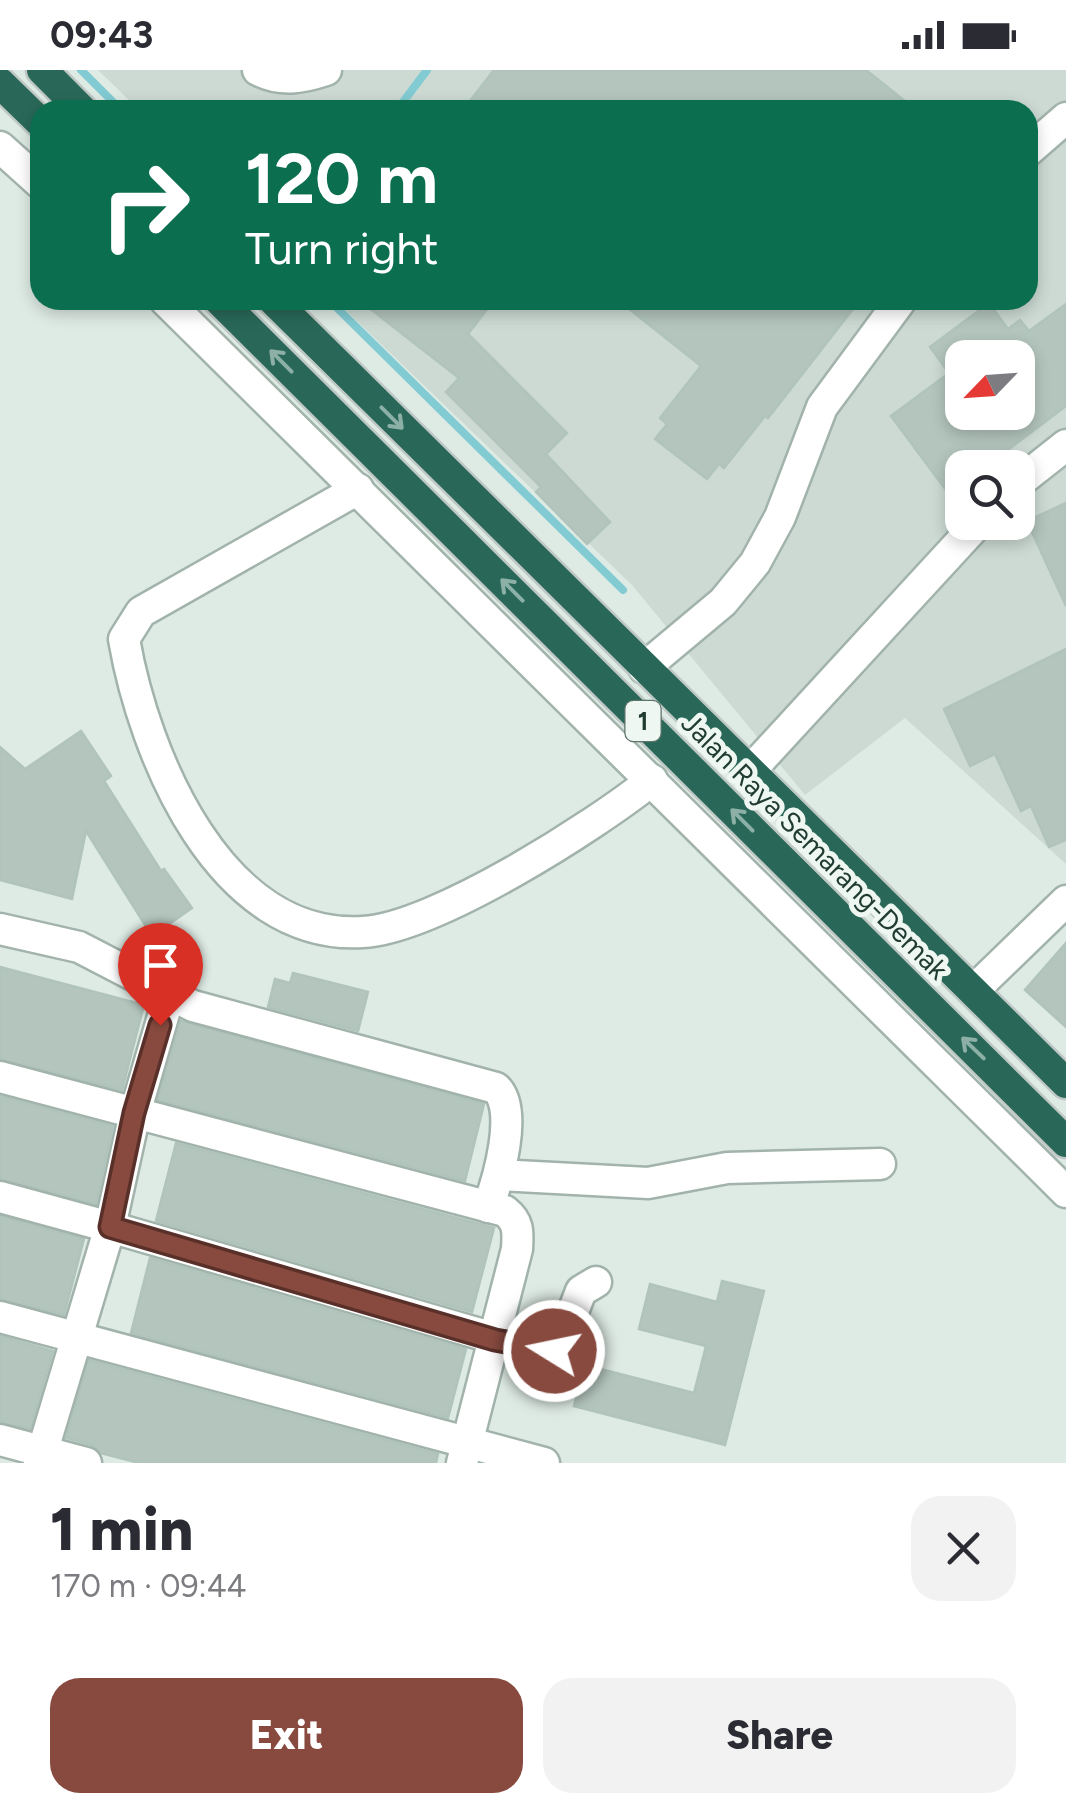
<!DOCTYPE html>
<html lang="en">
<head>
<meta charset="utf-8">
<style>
	body { margin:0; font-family:Figtree,sans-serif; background:#f2f2f3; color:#2b2b33; height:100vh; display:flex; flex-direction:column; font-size:38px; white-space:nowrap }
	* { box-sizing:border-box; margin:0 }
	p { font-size:32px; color:#7c7c81 }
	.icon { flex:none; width:55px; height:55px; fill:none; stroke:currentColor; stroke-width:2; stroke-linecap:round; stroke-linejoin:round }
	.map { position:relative; height:1393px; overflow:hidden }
	.drawer { display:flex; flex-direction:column; background:#fff; flex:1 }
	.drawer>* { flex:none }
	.hud { position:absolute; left:30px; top:30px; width:1008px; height:210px; border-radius:30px; box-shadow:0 5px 15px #0003; background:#0b6e4f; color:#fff; overflow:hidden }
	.needle { width:65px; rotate:245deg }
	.tools { position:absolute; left:945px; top:270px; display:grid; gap:20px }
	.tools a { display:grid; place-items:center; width:90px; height:90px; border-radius:20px; background:#fff; box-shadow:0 5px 15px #0003; font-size:50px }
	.pin { position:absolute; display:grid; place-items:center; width:85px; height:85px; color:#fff; margin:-102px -42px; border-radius:50% 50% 50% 0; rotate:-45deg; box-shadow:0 0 10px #0007 }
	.pin .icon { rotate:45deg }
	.me { position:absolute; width:110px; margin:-55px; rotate:280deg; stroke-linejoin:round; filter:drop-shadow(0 0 8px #0008) }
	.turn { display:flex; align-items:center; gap:35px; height:210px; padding:0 50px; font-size:45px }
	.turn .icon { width:130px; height:130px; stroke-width:2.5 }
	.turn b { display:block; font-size:70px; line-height:85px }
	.round { display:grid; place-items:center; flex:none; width:105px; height:105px; border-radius:30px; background:#f2f2f3 }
	.summary { display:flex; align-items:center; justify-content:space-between; height:170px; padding:0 50px }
	h1 { font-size:60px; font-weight:800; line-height:75px }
	.cta { display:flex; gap:20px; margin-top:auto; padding:20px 50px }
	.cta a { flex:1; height:115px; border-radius:30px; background:#884a3f; color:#fff; font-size:40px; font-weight:800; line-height:115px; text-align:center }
	.cta a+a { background:#f2f2f3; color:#2b2b33 }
	.status { display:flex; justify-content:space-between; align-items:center; height:70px; padding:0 50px; background:#fff; direction:ltr }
	.status svg { height:28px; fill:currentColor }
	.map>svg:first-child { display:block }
	.built { fill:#ccdad3; fill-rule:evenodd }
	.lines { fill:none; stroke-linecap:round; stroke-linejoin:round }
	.stream { stroke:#82cbd3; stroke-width:8 }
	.building { fill:#b3c5bd; stroke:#b0c4bb; stroke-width:2.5; fill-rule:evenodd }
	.minor-casing { stroke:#a1b3ab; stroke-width:35 }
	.highway-casing { stroke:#c0c8c6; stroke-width:35 }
	.minor { stroke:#fff; stroke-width:30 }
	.highway { stroke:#296858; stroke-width:30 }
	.oneway { stroke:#8cb0a5 }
	.route-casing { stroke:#583029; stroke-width:25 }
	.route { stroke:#884a3f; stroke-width:18 }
	.labels { text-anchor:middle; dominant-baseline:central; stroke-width:10; stroke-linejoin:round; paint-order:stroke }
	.shield { fill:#eef7f2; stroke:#5d736c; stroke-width:2.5 }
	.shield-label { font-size:25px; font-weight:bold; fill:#1f3b32 }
	.street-label { font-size:28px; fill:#1f3b32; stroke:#eef7f2 }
</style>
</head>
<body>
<div class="status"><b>09:43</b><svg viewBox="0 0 49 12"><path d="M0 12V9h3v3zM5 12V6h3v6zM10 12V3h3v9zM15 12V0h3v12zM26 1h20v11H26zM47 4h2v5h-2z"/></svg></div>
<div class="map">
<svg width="1066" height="1393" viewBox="0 0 1066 1393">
	<rect width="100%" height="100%" fill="#deebe4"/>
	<!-- built -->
	<path class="built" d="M98 0H1066V794L905 648 805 725 632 515 335 230H1028V40H139ZM962 288H1018V342H962ZM962 398H1018V452H962Z"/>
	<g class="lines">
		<!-- stream -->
		<g class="stream">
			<path d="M81 0 121 40"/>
			<path d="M397 40 427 0"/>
			<path d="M329 230 623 520"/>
		</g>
	</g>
	<!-- building -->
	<g class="building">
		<path d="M494 0H866L916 40H463Z"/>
		<path d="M359 230H494L468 264 567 363 546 384 610 452 587 474 536 422 541 417 446 322 459 308Z"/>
		<path d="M618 230H860L768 348 765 346 724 398 719 394 707 409 655 369 667 354 660 348 701 296Z"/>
		<path d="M989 233 1008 259 1020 250 1029 261 1066 234V336L984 398H962V414L949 424 891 346 949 303 930 277ZM962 288H1018V342H962Z"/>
		<path d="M1066 433V536L1027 451Z"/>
		<path d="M1066 579V770L1049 777 1031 736 1021 741 995 684 970 696 944 639Z"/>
		<path d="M81 661 111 706 104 711 161 801 164 799 192 838 152 866 86 761 72 829 0 810V677L25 699Z"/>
		<path d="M1066 873V957L1025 920Z"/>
		<path d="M0 897 144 935 122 1020 0 989Z"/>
		<path d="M293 903 368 922 358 961 268 937 275 909 290 913Z"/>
		<path d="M181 951 484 1034 465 1111 158 1030Z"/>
		<path d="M0 1026 113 1056 96 1134 0 1109Z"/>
		<path d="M176 1073 494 1158 472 1242 156 1151Z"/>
		<path d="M0 1146 84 1169 64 1245 0 1229Z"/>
		<path d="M150 1188 466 1279 448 1348 131 1263Z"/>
		<path d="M722 1211 764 1221 725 1375 574 1336 585 1295 694 1323 706 1276 639 1259 650 1214 717 1232Z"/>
		<path d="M0 1266 53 1281 30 1359 0 1352Z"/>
		<path d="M89 1290 438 1384 436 1393H139L101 1383 92 1375 66 1368Z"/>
	</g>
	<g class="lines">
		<defs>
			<g id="minor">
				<path d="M258 0C281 12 302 8 326 0"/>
				<path d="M0 77 40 113"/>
				<path d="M1028 81 1066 48"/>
				<path d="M165 230 1066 1122"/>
				<path d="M1018 413 1066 375"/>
				<path d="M358 419 141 542 124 569C144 685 220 871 363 862 435 858 595 756 652 710"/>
				<path d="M644 598 723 532 755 493 780 447 822 337 901 230"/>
				<path d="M749 702 979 452"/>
				<path d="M0 859 79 877 193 936 496 1018C519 1040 498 1110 488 1137"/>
				<path d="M974 920 1066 831"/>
				<path d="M169 926 135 1043 110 1157 546 1283 560 1276 581 1221 596 1212"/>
				<path d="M0 1007 505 1141C519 1152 518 1162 517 1179L462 1393"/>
				<path d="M499 1105 648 1113 727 1098 880 1094"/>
				<path d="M0 1127 110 1157 39 1393"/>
				<path d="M0 1247 544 1393"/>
				<path d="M0 1370 86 1393"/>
			</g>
			<g id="highway">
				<path d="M42 0 82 40"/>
				<path d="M0 13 40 52"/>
				<path d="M219 230 1066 1072"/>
				<path d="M273 230 1066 1013"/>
			</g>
		</defs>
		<!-- minor casing -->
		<use href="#minor" class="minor-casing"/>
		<!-- highway casing -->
		<use href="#highway" class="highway-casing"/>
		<!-- minor -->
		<use href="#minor" class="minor"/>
		<!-- highway -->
		<use href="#highway" class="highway"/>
	</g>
	<!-- one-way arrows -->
	<defs><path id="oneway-shaft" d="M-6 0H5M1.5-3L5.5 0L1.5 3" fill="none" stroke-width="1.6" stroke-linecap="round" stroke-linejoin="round" transform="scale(2.5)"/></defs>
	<g class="oneway">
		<use href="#oneway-shaft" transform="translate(281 291) rotate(-135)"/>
		<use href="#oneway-shaft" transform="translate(392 348) rotate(45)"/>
		<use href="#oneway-shaft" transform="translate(512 520) rotate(-135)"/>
		<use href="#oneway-shaft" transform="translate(742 750) rotate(-135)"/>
		<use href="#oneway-shaft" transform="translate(973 978) rotate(-136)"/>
	</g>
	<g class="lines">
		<defs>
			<path id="route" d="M160 955 134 1043 110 1157 495 1270 554 1281"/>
		</defs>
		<!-- route casing -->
		<use href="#route" class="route-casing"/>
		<!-- route -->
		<use href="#route" class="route"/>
	</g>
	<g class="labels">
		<!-- shield labels -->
		<rect class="shield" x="625.5" y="631" width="35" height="40" rx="8"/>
		<g class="shield-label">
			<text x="643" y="651">1</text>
		</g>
		<!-- street labels -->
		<g class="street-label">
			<text transform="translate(815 776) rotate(45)">Jalan Raya Semarang-Demak</text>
		</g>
	</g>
</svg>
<div class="tools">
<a><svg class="needle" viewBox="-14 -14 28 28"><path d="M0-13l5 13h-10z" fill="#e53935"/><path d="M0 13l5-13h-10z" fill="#7c7c81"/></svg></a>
<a><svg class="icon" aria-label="search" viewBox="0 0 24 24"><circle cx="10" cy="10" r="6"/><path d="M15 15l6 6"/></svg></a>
</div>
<div class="pin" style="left:160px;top:955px;background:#d93025"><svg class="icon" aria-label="arrive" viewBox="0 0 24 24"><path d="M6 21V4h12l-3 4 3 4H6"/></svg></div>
<svg class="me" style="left:554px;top:1281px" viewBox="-20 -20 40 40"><circle r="17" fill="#884a3f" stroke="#fff" stroke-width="3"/><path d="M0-11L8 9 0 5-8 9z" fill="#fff"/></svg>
<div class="hud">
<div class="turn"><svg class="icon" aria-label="right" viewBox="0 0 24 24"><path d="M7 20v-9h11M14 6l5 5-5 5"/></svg><div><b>120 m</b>Turn right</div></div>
</div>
</div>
<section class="drawer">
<div class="summary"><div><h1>1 min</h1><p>170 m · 09:44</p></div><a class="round"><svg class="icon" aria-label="close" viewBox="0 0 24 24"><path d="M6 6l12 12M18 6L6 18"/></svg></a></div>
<div class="cta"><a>Exit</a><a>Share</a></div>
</section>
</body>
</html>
